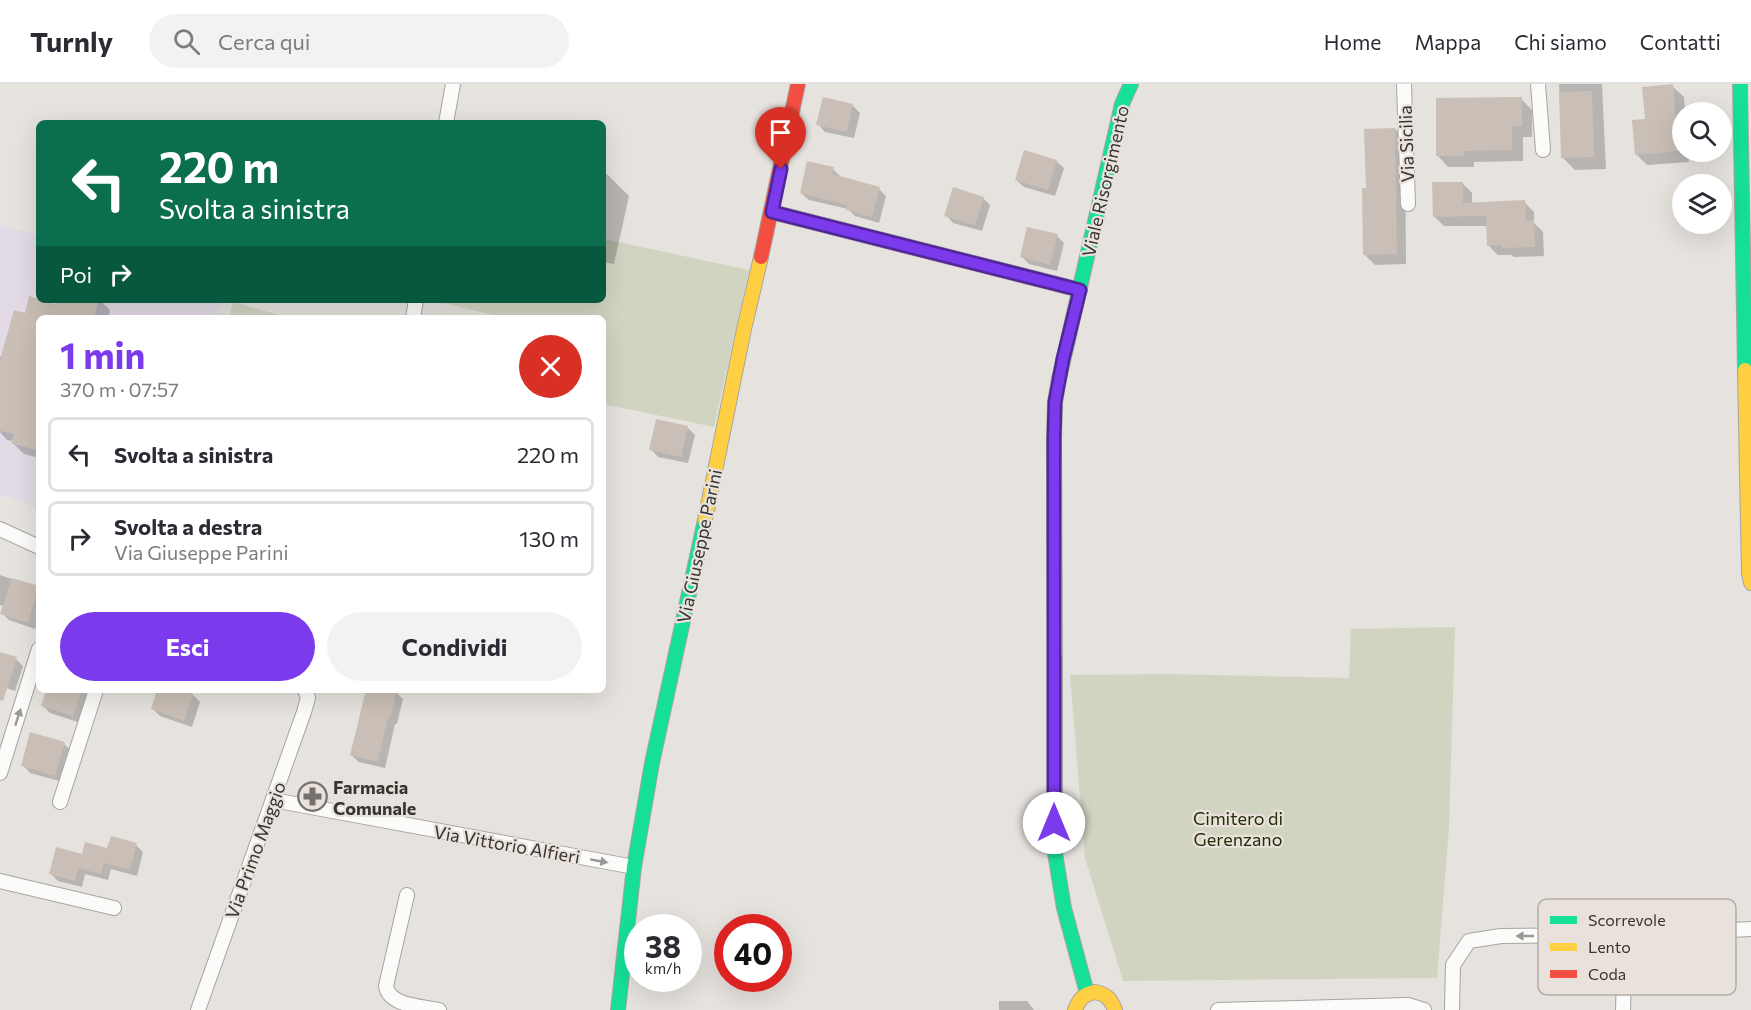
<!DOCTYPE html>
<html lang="it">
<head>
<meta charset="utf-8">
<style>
	body { margin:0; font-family:Commissioner,sans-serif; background:#f2f2f3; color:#2b2b33; height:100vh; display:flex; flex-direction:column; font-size:22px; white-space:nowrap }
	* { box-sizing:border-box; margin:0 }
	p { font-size:20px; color:#7c7c81 }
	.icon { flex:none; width:33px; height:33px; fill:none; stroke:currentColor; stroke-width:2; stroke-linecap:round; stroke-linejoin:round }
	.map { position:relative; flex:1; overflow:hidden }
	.side { position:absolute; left:36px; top:231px; width:570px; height:378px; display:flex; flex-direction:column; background:#fff; border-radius:9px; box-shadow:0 6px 24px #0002 }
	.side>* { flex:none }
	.guide { position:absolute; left:36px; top:36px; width:570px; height:183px; border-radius:9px; box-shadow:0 6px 24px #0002; background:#0b6e4f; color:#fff; overflow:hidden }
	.tools { position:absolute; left:1672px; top:18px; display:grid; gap:12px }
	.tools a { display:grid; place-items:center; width:60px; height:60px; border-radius:50%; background:#fff; box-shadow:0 6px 24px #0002; font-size:30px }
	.speed { position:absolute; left:624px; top:830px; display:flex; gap:12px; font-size:30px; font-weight:700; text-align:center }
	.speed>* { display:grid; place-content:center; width:78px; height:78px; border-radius:50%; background:#fff; box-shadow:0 6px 24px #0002; line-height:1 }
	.speed small { font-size:15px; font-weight:400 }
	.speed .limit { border:9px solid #d22; background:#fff; color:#111 }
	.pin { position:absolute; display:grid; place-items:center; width:51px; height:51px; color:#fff; margin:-62px -26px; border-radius:50% 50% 50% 0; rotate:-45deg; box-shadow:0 0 6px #0007 }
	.pin .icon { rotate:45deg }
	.me { position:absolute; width:66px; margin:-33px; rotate:0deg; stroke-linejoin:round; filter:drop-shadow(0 0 4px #0008) }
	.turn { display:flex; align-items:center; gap:21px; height:126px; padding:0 24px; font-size:27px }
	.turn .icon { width:78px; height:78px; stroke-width:2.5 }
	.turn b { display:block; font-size:42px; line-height:51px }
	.then { display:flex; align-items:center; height:57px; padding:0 24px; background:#0003; gap:12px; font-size:22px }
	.round { display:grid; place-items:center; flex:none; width:63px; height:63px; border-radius:32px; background:#f2f2f3 }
	.headline { display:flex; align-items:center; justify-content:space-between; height:102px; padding:0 24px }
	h1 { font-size:36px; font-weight:700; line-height:45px; color:#7c3aed }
	.cta { display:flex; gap:12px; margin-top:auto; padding:12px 24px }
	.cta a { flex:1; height:69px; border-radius:36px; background:#7c3aed; color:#fff; font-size:24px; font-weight:700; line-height:69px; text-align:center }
	.cta a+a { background:#f2f2f3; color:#2b2b33 }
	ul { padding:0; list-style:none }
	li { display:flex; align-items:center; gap:18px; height:75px; margin:0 12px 9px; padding:0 12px; border:3px solid #e1e1e2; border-radius:9px }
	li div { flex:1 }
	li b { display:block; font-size:22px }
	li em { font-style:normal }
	header { display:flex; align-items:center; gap:36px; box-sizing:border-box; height:84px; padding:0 30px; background:#fff; border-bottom:2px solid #e1e1e2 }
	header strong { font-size:28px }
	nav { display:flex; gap:33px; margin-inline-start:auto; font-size:21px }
	.search { width:420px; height:54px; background:#f2f2f3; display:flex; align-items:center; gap:15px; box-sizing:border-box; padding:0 21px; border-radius:33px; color:#7c7c81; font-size:22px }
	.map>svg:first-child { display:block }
	.education { fill:#e2dae4 }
	.green { fill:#d2d4c2 }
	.shadow { fill:#0003 }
	.building { fill:#c9bfb6 }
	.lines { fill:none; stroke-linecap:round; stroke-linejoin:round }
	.street-casing { stroke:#a7a4a1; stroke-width:16 }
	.fast-casing { stroke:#a7a4a1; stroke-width:16 }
	.slow-casing { stroke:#a7a4a1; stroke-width:16 }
	.jam-casing { stroke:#a7a4a1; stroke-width:16 }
	.street { stroke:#fbfbfa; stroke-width:14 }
	.fast { stroke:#16e098; stroke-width:14 }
	.slow { stroke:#ffcf43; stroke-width:14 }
	.jam { stroke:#f24e42; stroke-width:14 }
	.oneway { fill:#999896 }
	.route-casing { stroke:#51269a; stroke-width:15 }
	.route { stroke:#7c3aed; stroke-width:10 }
	.labels { text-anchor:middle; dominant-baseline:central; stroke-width:4.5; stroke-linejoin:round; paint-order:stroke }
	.street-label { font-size:18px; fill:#373431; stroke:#e9e1db }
	.poi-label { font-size:18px; font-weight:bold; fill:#373431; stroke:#e9e1db; text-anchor:start }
	.park-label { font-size:18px; fill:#262d06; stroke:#e9e1db }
	.key { fill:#e9e1db; stroke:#b4ada8; stroke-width:1.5 }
	.key-label { font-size:16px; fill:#373431 }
</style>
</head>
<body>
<header>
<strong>Turnly</strong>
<div class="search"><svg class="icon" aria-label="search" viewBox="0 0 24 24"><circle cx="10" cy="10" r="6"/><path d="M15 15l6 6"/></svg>Cerca qui</div>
<nav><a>Home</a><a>Mappa</a><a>Chi siamo</a><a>Contatti</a></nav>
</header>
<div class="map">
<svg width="1751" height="926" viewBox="0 0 1751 926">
	<rect width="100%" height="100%" fill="#e6e2de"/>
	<!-- education -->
	<path class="education" d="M0 140 39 152V216H222L217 234H39V425L0 410Z"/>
	<!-- green -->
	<g class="green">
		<path d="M604 155 749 186 714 343 603 320V234H505L440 218 441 216H603Z"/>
		<path d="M233 218 290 234H229Z"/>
		<path d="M1455 543 1449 744 1437 894 1123 897 1085 774 1070 591 1165 590 1349 594 1351 545Z"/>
	</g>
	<!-- shadow -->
	<g class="shadow">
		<path d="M1559 0H1602L1606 85 1575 86 1562 73Z"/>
		<path d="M1672 2 1684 13 1685 28H1683V68H1688L1689 78 1647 81 1636 70 1646 37Z"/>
		<path d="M1521 15 1532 26V53H1523V77L1474 78V83H1448L1437 71Z"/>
		<path d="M852 21 860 29 854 54 825 48 818 40Z"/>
		<path d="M1395 45 1405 55 1406 180 1375 181 1365 171 1368 105Z"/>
		<path d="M1056 77 1064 84 1055 112 1024 103 1016 96Z"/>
		<path d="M833 85 840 92V94L879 105 886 112 879 139 855 132 848 125 809 116 801 109Z"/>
		<path d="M603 90H607L629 112 614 180 603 178Z"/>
		<path d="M1462 99 1472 109V120L1524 118 1534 128V139L1543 148 1544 172 1514 173 1511 171H1498L1488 161V142H1444L1434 132Z"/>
		<path d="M983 114 990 121 982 147 953 139 946 131Z"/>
		<path d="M1057 152 1064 159 1057 187 1029 180 1022 173Z"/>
		<path d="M59 216H100L110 226 108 234H39V374L24 370 13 359V357L7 356 0 348V272L2 273 26 231 57 222Z"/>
		<path d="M688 344 695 351 688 379 658 373 651 365Z"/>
		<path d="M0 491 39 504V534L35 545 9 536 2 529 4 522 0 521Z"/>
		<path d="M0 569 16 575 23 582 15 607 0 602Z"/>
		<path d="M48 606H82L89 613 81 639 50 629 43 622Z"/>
		<path d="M159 606H178L193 611 200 618 192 643 160 632 153 625Z"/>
		<path d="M367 606H388L396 608 403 615 397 640H395L385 684 359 678 351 671Z"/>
		<path d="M64 660 72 667 63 698 30 689 23 681Z"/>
		<path d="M136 761 143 768 137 792 111 785 108 796 85 790 82 803 58 797 51 790 108 766Z"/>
		<path d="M999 917H1027L1034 926H999Z"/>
	</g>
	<!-- building -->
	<g class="building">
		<path d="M1673 0 1678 67 1635 71 1632 36 1645 35 1642 3Z"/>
		<path d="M1592 7 1594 73 1561 74 1559 8Z"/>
		<path d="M823 13 853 20 847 48 816 41Z"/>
		<path d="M1522 13V42H1512V66L1464 67V72H1436V14Z"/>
		<path d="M1395 44 1397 170 1363 171 1362 104H1366L1364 45Z"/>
		<path d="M1024 66 1057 76 1048 106 1015 96Z"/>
		<path d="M807 77 834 83 832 90 880 103 872 133 846 126 847 121 800 109Z"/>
		<path d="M1432 98H1463V119L1525 116 1526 137 1534 136 1535 163 1502 164V161L1487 162 1486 132 1433 133Z"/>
		<path d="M953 103 984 113 975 141 944 132Z"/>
		<path d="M1027 143 1058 150 1050 181 1020 173Z"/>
		<path d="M29 212 56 220 57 216H99L94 234H39V367L11 359 14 350 0 347V276L14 226 25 229Z"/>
		<path d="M656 335 688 342 681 373 649 366Z"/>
		<path d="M12 494 39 502 28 539 0 530Z"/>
		<path d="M0 568 17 573 3 617 0 616Z"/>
		<path d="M46 606H82L73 632 41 622Z"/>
		<path d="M157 606H182L193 610 184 637 151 625Z"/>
		<path d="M366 606H397L390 634 388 633 378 678 350 671Z"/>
		<path d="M30 648 65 658 55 692 21 682Z"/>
		<path d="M111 752 137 759 130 786 104 779 101 790 78 784 75 797 49 790 56 763 82 770 85 758 107 764Z"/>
	</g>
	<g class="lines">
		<defs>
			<g id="street">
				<path d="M1404 0 1408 120"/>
				<path d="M1538 0 1543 66"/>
				<path d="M446 39 453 0"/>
				<path d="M772 128 1080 206"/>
				<path d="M413 234 416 216"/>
				<path d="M0 445 39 463"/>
				<path d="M0 689 39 565"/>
				<path d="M273 716 634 783"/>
				<path d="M60 718 96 606"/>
				<path d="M0 797 114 824"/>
				<path d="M407 811 386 902C389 922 421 922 439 926"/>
				<path d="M198 926 304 628 308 614 305 606"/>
				<path d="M1218 926 1408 921 1424 926"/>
				<path d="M1452 926 1453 881 1469 857 1501 852 1625 851 1751 845"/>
				<path d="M1623 926 1625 851"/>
			</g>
			<g id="fast">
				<path d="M1740 0 1745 286"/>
				<path d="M1059 295 1122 20 1131 0"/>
				<path d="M1055 570V769L1064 824 1087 909"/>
				<path d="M618 926 634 783 652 679 705 436"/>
			</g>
			<g id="slow">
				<path d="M1745 286 1749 489 1751 499"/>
				<path d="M705 436 744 245 761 173"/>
				<path d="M1055 570 1054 355 1055 318 1059 295"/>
				<path d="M1075 926C1079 915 1084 910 1095 908 1106 910 1111 915 1115 926"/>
			</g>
			<path id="jam" d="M761 173 798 0"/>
		</defs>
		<!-- street casing -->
		<use href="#street" class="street-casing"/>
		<!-- fast casing -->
		<use href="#fast" class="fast-casing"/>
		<!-- slow casing -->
		<use href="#slow" class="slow-casing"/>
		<!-- jam casing -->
		<use href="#jam" class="jam-casing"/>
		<!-- street -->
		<use href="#street" class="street"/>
		<!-- fast -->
		<use href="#fast" class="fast"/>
		<!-- slow -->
		<use href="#slow" class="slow"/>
		<!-- jam -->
		<use href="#jam" class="jam"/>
	</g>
	<!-- one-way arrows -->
	<defs><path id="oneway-solid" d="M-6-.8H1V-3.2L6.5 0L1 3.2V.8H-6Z" transform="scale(1.5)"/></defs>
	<g class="oneway">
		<use href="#oneway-solid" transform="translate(18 633) rotate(-72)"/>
		<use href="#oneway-solid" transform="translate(599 777) rotate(10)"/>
		<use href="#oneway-solid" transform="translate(1525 852) rotate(180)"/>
	</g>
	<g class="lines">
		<defs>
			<path id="route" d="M781 85 772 128 1080 206 1063 275 1055 318 1054 355V739"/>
		</defs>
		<!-- route casing -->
		<use href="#route" class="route-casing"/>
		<!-- route -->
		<use href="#route" class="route"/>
	</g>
	<!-- icons -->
	<defs>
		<symbol id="pharmacy-ring" viewBox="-11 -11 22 22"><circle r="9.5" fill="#e9e1db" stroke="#74716e" stroke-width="1.5"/><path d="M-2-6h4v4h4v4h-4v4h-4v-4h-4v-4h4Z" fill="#74716e"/></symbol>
	</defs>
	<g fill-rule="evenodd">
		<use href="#pharmacy-ring" x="296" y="696" width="33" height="33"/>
	</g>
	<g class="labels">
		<!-- street labels -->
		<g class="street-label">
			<text transform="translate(1406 60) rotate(-92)">Via Sicilia</text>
			<text transform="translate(1105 97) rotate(-77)">Viale Risorgimento</text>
			<text transform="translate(699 462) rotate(-78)">Via Giuseppe Parini</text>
			<text transform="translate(507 760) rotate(10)">Via Vittorio Alfieri</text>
			<text transform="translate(255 766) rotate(-70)">Via Primo Maggio</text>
		</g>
		<!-- poi labels -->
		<g class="poi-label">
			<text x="333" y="703">Farmacia<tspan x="333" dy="21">Comunale</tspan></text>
		</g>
		<!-- park labels -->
		<g class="park-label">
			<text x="1238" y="734">Cimitero di<tspan x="1238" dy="21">Gerenzano</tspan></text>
		</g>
	</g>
	<!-- legend -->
	<rect x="1538" y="815" width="198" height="96" rx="9" class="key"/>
	<rect x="1550" y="832" width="27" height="8" fill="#16e098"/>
	<rect x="1550" y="859" width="27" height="8" fill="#ffcf43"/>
	<rect x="1550" y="886" width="27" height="8" fill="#f24e42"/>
	<g class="key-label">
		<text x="1588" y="842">Scorrevole</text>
		<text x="1588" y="869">Lento</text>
		<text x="1588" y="896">Coda</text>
	</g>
</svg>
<div class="tools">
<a><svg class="icon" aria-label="search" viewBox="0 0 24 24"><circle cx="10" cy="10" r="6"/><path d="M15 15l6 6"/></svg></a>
<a><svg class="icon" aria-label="layers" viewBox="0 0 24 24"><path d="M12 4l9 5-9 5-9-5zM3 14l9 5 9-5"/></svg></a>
</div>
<div class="speed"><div>38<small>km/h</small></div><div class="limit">40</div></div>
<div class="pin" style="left:781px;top:85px;background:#d93025"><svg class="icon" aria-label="arrive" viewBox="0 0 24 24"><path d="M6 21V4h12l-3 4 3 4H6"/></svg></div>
<svg class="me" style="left:1054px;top:739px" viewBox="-20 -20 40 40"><circle r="19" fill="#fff"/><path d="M0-13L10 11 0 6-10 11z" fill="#7c3aed"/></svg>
<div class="guide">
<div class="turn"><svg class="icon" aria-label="left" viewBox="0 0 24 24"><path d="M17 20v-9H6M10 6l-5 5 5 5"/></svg><div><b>220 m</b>Svolta a sinistra</div></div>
<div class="then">Poi<svg class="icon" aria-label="right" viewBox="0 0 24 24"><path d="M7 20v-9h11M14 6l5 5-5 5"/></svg></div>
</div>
<section class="side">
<div class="headline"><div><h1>1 min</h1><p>370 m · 07:57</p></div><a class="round" style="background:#d93025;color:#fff"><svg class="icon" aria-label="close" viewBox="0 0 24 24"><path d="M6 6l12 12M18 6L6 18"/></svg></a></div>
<ul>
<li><svg class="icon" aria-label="left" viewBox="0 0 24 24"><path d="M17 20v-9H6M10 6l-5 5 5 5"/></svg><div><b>Svolta a sinistra</b></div><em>220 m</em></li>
<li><svg class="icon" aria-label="right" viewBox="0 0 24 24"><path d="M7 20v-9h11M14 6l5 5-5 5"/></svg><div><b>Svolta a destra</b><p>Via Giuseppe Parini</p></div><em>130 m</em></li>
</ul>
<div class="cta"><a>Esci</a><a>Condividi</a></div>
</section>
</div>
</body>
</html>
